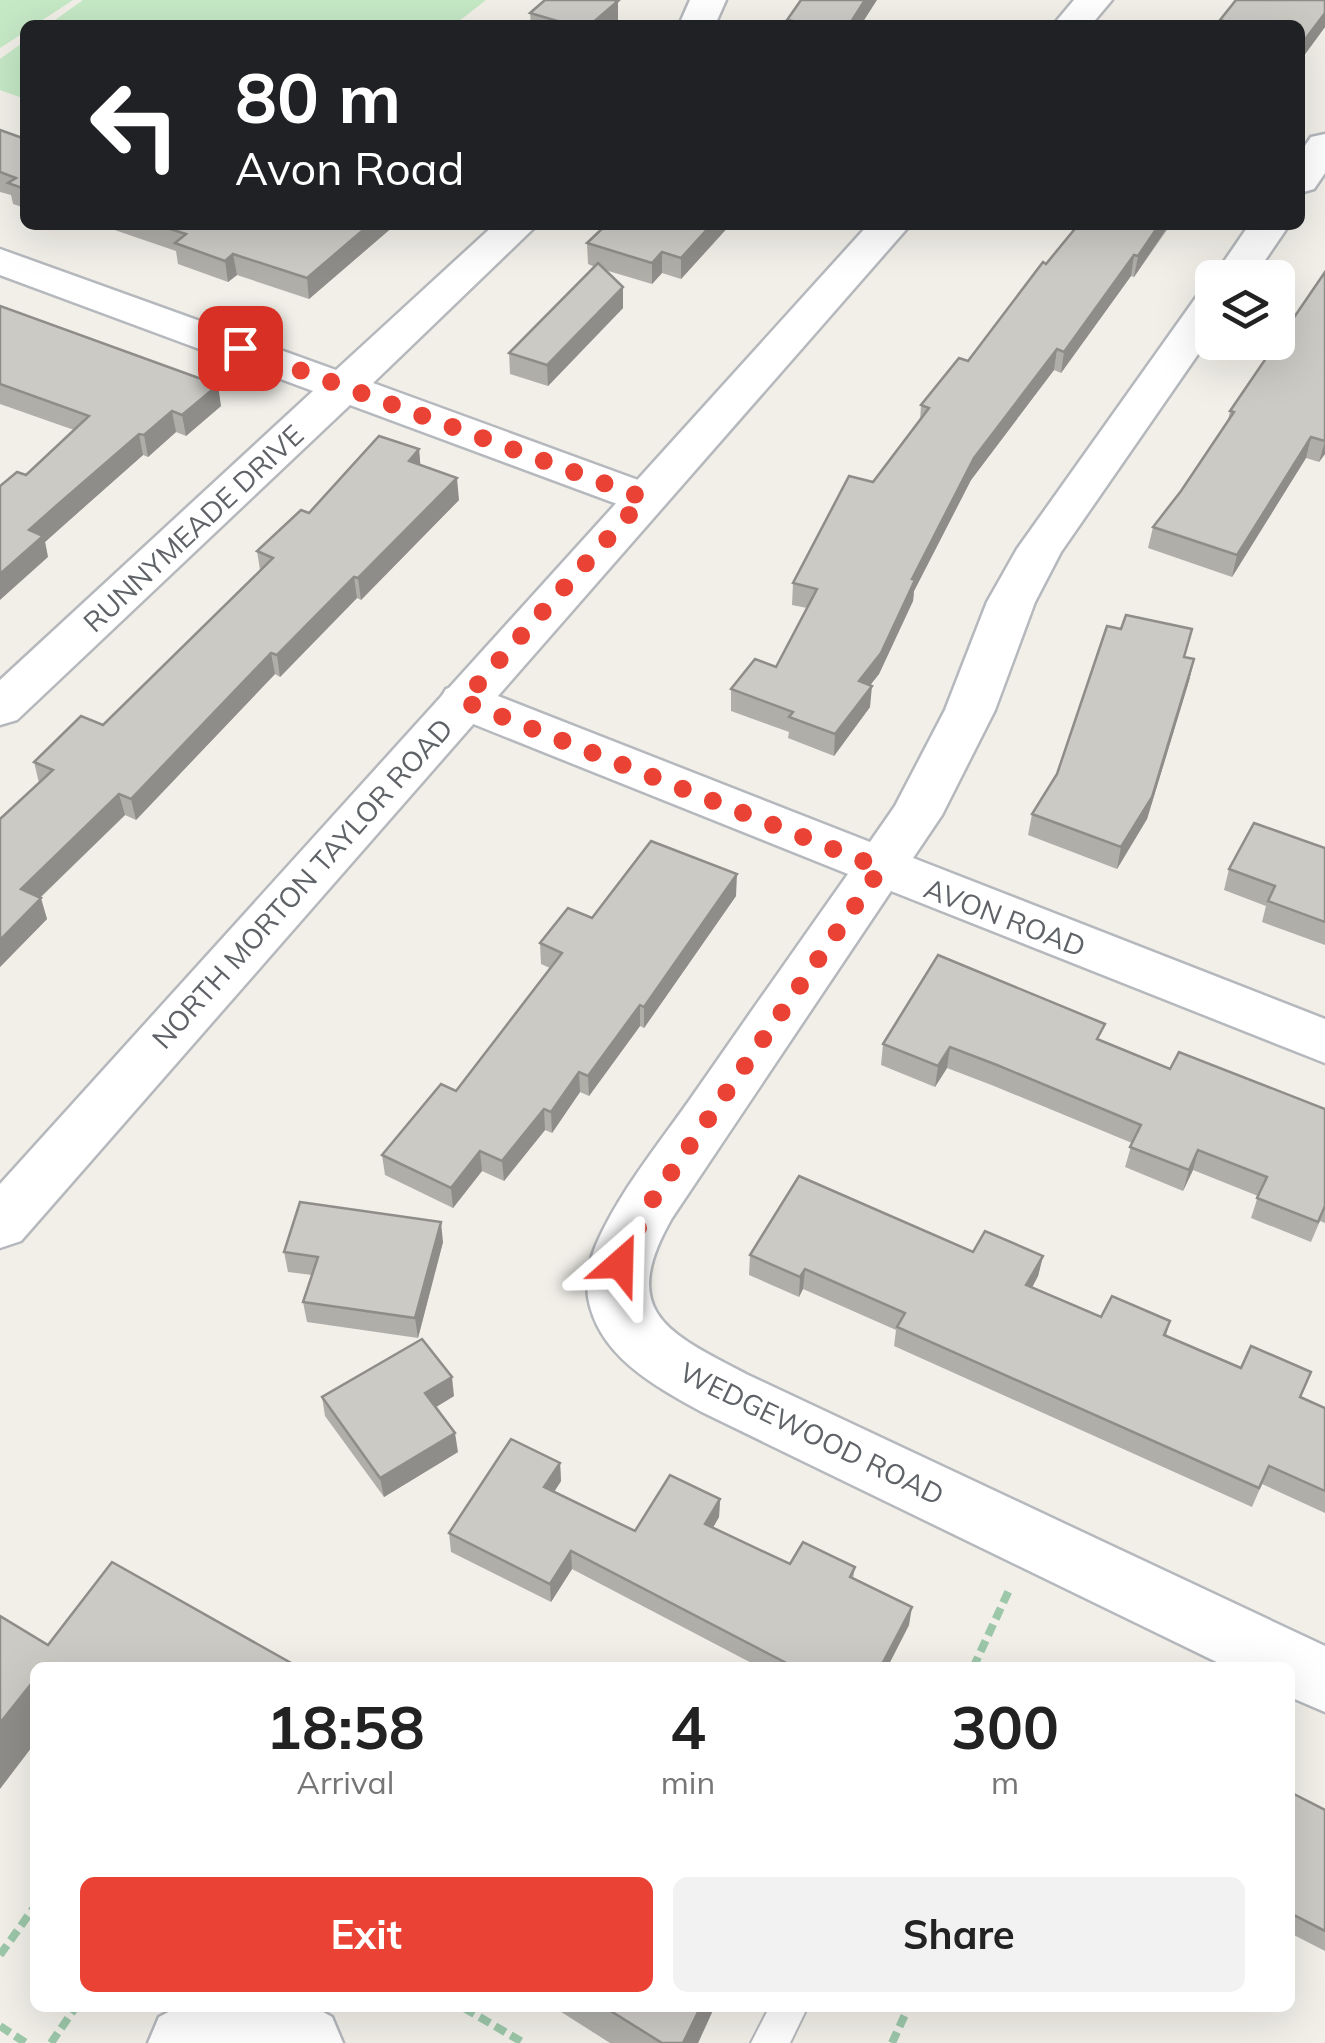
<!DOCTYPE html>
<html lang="en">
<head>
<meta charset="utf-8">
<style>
	body { margin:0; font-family:Mulish,sans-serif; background:#f2f2f2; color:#222; height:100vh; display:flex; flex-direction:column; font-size:38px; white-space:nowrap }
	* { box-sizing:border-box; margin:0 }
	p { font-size:32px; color:#767676 }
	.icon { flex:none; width:55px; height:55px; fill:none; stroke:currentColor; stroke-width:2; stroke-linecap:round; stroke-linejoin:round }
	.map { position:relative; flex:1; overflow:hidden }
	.details { position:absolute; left:30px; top:1662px; width:1265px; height:350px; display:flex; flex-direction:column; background:#fff; border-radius:15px; box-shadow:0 10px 40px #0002 }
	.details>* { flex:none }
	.top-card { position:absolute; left:20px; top:20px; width:1285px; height:210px; border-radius:15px; box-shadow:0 10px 40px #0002; background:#202124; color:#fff; overflow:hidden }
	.fabs { position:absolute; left:1195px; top:260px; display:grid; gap:20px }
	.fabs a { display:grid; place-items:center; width:100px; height:100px; border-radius:15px; background:#fff; box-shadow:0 10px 40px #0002; font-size:50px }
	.pin { position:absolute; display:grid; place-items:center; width:85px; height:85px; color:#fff; margin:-42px; border-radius:20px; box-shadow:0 5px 15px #0006 }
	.me { position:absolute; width:110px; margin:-55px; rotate:25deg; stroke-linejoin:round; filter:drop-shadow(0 0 8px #0008) }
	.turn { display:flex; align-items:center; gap:35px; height:210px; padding:0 50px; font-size:45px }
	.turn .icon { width:130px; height:130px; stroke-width:2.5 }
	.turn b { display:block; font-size:70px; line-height:85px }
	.eta { display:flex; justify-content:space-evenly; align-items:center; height:170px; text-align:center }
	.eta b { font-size:60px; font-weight:700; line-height:70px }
	.button { display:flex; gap:20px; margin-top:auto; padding:20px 50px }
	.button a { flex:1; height:115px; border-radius:15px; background:#ea4335; color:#fff; font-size:40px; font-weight:700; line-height:115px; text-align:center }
	.button a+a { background:#f2f2f2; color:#222 }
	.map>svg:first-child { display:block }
	.green { fill:#c5e8c5 }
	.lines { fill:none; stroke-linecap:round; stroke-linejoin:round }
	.service-casing { stroke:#b5b8bc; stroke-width:4 }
	.minor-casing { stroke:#b5b8bc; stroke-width:5 }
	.tertiary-casing { stroke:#b5b8bc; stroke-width:5 }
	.path { stroke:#9cc7a9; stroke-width:8; stroke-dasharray:12 6; stroke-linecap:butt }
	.service { fill:#fff; fill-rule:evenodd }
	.minor { fill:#fff; fill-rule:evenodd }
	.tertiary { fill:#fff; fill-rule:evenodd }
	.wall { fill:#afaea9 }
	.shaded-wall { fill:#8f8d8a }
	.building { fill:#cccac5; stroke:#8f8d8a; stroke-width:2.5 }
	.route { stroke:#ea4335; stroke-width:18; stroke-dasharray:0 32.4 }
	.labels { text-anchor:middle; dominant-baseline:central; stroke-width:9; stroke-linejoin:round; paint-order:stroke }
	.street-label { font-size:28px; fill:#5f6368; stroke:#fff }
</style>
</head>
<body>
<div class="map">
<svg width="1325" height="2043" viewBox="0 0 1325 2043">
	<rect width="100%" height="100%" fill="#f1efe8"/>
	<!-- green -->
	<g class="green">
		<path d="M0 0H73L35 25H25V32L0 48Z"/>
		<path d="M83 0H486L454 25H48Z"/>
		<path d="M25 41V99L0 90V59Z"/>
	</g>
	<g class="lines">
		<defs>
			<path id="service" d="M769 2008H807L790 2043H751Z"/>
			<g id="minor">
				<path d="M690 0H726L715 25H679Z"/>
				<path d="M1325 134V173L1314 189 1300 193V153L1311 137Z"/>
				<path d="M494 225H537L373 383 660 488 667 498 660 508 644 512 628 508 350 405 17 720 0 725V680L313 391 0 275V249L336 370Z"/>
				<path d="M1249 225H1289L1253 278 1212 279Z"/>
				<path d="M1212 293V334L1061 552 1035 602 995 710 942 815 913 858 1325 1019V1063L891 891 672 1218C618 1312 666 1332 746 1374L1325 1646V1712L1290 1697V1668H1229L702 1412C655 1386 598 1356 588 1297 586 1280 589 1262 596 1245 619 1192 658 1145 691 1098 743 1023 795 949 848 874L446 713 439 701 446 689 463 684 480 689 870 842 895 806 945 710 987 602 1017 549 1197 296Z"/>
				<path d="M176 2008H316L332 2017 343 2043H148L159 2017Z"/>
			</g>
			<g id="tertiary">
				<path d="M1074 0H1112L1091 25H1053Z"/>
				<path d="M868 225H910L21 1241 0 1248V1184Z"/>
			</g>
		</defs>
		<!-- service casing -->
		<use href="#service" class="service-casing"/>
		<!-- minor casing -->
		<use href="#minor" class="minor-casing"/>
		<!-- tertiary casing -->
		<use href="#tertiary" class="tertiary-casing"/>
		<!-- path -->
		<g class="path">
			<path d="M973 1668 1010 1588"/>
			<path d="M0 1955 35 1906"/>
			<path d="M464 2008 524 2043"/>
			<path d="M0 2026 26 2043"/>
			<path d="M51 2043 75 2008"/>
			<path d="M892 2043 908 2008"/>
		</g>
		<!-- service -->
		<use href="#service" class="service"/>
		<!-- minor -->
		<use href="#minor" class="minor"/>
		<!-- tertiary -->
		<use href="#tertiary" class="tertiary"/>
	</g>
	<!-- wall -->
	<g class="wall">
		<path d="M1236 0H1325V27L1300 61V25H1219L1220 20Z"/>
		<path d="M618 1V22L614 25H531L530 13Z"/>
		<path d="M0 130 25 139V208L13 204 11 195 0 192Z"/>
		<path d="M100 225H395L309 299 237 275 228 282 178 264 176 251Z"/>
		<path d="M730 225 681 279 662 273 652 284 605 270 623 287V308L548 386 510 374 509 353 595 267 588 264 587 243Z"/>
		<path d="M1078 225H1175L1173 228 1169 227 1134 277 1131 276 1061 373 1054 370 971 480 914 591 913 601 879 674 870 685V707L834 756 788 738 789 732 731 711V689L776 667 807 608 792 605 793 583 873 482 920 421 921 405 968 361Z"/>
		<path d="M1325 272V454L1319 462 1306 458 1232 577 1148 548 1153 527 1181 491 1228 420 1230 411Z"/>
		<path d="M0 306 221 406 186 436 176 432 148 457 143 455 61 527 45 542 48 557 26 475 74 430 0 404Z"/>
		<path d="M419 449 420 465 459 500 361 600 357 598 280 677 275 674 136 820 125 815 40 898 47 919 0 967V819L39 783 34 762 103 725 260 570 257 551 309 513Z"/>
		<path d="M1185 658 1194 659 1189 681 1147 819 1117 869 1028 835 1032 814Z"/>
		<path d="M1325 848V945L1262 922 1266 906 1224 890 1229 869Z"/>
		<path d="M736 896 644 1028 640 1026 589 1096 580 1092 552 1133 545 1130 504 1181 482 1171 453 1208 385 1175 382 1155 456 1091 550 968 541 964 540 943 592 918Z"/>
		<path d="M1101 1041 1170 1069 1325 1109V1223L1320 1221 1311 1242 1251 1218 1258 1196 1193 1170 1183 1191 1125 1167 1132 1143 994 1086 947 1068 935 1087 881 1065 883 1044Z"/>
		<path d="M443 1242 418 1338 307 1322 303 1302 312 1275 288 1272 284 1252Z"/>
		<path d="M973 1252 1043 1256 1038 1276 1032 1288 1101 1317 1170 1321 1166 1336 1325 1407V1513L1262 1484 1252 1507 894 1346 896 1330 803 1289 799 1297 749 1275 750 1255Z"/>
		<path d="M454 1396 436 1407 458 1452 384 1497 325 1416 322 1397Z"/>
		<path d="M560 1463 561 1481 554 1492 635 1531 720 1499 719 1517 713 1527 790 1564 855 1567 853 1579 909 1625 887 1668H761L572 1569 551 1602 451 1552 449 1533Z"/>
		<path d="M1290 1792 1325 1810V1951L1290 1933Z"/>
		<path d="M555 2008H714L698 2043H610Z"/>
	</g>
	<!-- shaded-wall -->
	<g class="shaded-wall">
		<path d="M865 0H877L861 25H849Z"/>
		<path d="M618 1V22L614 25H590Z"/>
		<path d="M1325 13V27L1300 61V46Z"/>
		<path d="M369 225H395L309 299 307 278Z"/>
		<path d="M711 225H730L681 279V258Z"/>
		<path d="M1159 225H1169L1134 277 1138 256Z"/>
		<path d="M662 252V273L652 284V263Z"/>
		<path d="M233 254 237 275 228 282 225 261Z"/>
		<path d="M1134 255 1131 276 1061 373 1064 352Z"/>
		<path d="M623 287V308L548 386 547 365Z"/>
		<path d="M1057 349 1054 370 971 480 914 591 913 601 879 674 857 702 859 681 974 458Z"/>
		<path d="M218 385 221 406 186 436 182 415Z"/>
		<path d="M172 411 176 432 148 457 144 435Z"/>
		<path d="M139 434 143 455 45 542 48 557 0 600V574L29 530Z"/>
		<path d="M1311 437 1306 458 1232 577 1237 555Z"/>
		<path d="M1325 441V454L1319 462Z"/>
		<path d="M419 449 421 471 409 461Z"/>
		<path d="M457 478 459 500 361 600 358 578Z"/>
		<path d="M354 577 357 598 280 677 277 655Z"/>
		<path d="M271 653 275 674 136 820 131 799Z"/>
		<path d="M1194 659 1189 681 1147 819 1117 869 1121 847Z"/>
		<path d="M872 686 870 707 834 756 835 734Z"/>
		<path d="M119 794 125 815 27 910 21 889Z"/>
		<path d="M737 874 736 896 644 1028V1007Z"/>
		<path d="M41 898 47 919 0 967V940Z"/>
		<path d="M640 1005V1026L589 1096 588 1076Z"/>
		<path d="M950 1047 947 1068 935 1087 938 1066Z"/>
		<path d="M579 1072 580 1092 552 1133 551 1112Z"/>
		<path d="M544 1109 545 1130 504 1181 502 1161Z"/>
		<path d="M1198 1150 1193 1170 1183 1191 1189 1170Z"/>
		<path d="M480 1151 482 1171 453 1208 451 1188Z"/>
		<path d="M441 1222 443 1242 418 1338 415 1318Z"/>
		<path d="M1043 1256 1038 1276 1022 1305 1026 1285Z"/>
		<path d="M805 1269 803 1289 799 1297 800 1277Z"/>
		<path d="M452 1377 454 1396 428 1412 425 1393Z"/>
		<path d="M455 1433 458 1452 384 1497 380 1478Z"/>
		<path d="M560 1463 561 1481 545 1506 544 1487Z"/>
		<path d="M720 1499 719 1517 705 1542V1524Z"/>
		<path d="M571 1551 572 1569 551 1602 550 1584Z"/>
		<path d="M912 1607 909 1625 887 1668H880Z"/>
		<path d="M35 1679V1743L0 1789V1723Z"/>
		<path d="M700 2008H714L698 2043H683Z"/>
	</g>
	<!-- building -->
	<g class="building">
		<path d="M545 0H613L618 1 590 25H571L530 13Z"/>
		<path d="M801 0H865L849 25H795L798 22 787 20Z"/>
		<path d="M1236 0H1325V13L1300 46V25H1238L1220 20Z"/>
		<path d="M0 130 25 139V189L8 183 16 178 0 172Z"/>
		<path d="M158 225H369L307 278 233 254 225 261 175 243 186 234Z"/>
		<path d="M606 225H711L681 258 662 252 652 263 587 243Z"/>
		<path d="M1078 225H1159L1138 256 1134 255 1064 352 1057 349 974 458 912 579 915 580 881 653 859 681 872 686 835 734 789 717 793 712 731 689 755 659 776 667 817 589 793 583 849 476 873 482 929 408 921 405 959 358 968 361 1043 262 1046 264Z"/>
		<path d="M598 263 623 287 547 365 509 353Z"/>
		<path d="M1325 272V441L1311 437 1237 555 1153 527 1181 491 1234 412 1230 411Z"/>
		<path d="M0 306 218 385 182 415 172 411 144 435 139 434 56 506 29 530 43 536 0 574V486L17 472 26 475 89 416 0 384Z"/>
		<path d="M379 436 419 449 409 461 457 478 358 578 354 577 277 655 271 653 131 799 119 794 21 889 41 898 0 940V819L53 770 34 762 81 716 103 725 273 558 257 551 301 510 309 513Z"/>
		<path d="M1126 615 1192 629 1184 657 1194 659 1152 797 1121 847 1032 814 1057 774 1107 626 1121 629Z"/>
		<path d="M1254 823 1325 848V922L1268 901 1275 886 1229 869Z"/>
		<path d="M651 841 737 874 644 1007 640 1005 588 1076 579 1072 551 1112 544 1109 502 1161 480 1151 451 1188 382 1155 441 1084 456 1091 562 953 540 943 568 908 592 918Z"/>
		<path d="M938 955 1105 1024 1097 1039 1170 1069 1179 1052 1325 1109V1206L1318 1222 1257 1198 1267 1177 1198 1150 1189 1170 1130 1147 1141 1125 997 1065 950 1047 938 1066 883 1044Z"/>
		<path d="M799 1176 973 1252 985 1231 1043 1256 1026 1285 1101 1317 1112 1296 1170 1321 1164 1335 1241 1368 1251 1346 1311 1372 1300 1397 1325 1408V1491L1269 1466 1259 1488 897 1327 905 1313 805 1269 800 1277 750 1255Z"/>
		<path d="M300 1202 441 1222 415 1318 303 1302 318 1257 284 1252Z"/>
		<path d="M422 1339 452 1377 425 1393 455 1433 380 1478 322 1397Z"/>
		<path d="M511 1439 560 1463 544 1487 635 1531 670 1475 720 1499 705 1524 790 1564 803 1542 855 1567 850 1577 912 1607 880 1668H796L571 1551 550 1584 449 1533Z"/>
		<path d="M112 1562 300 1668H35V1679L0 1723V1616L48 1645Z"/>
		<path d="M1290 1792 1325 1810V1931L1290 1913Z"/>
		<path d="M606 2008H700L683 2043H662Z"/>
	</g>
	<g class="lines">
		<!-- route -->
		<path class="route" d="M240 348 644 498 463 701 881 868 651 1202 620 1264"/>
	</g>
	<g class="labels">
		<!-- street labels -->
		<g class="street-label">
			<text transform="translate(193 528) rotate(-43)">RUNNYMEADE DRIVE</text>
			<text transform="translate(302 883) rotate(-48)">NORTH MORTON TAYLOR ROAD</text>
			<text transform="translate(1005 917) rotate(21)">AVON ROAD</text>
			<text transform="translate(812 1433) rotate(26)">WEDGEWOOD ROAD</text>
		</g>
	</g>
</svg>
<div class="fabs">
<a><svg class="icon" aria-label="layers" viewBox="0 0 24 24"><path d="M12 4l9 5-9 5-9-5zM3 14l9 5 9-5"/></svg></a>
</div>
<div class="pin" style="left:240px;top:348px;background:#d93025"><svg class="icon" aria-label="arrive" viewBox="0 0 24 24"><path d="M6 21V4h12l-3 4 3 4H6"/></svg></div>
<svg class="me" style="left:620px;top:1264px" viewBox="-20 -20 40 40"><path d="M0-17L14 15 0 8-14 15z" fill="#ea4335" stroke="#fff" stroke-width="4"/></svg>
<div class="top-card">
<div class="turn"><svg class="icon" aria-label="left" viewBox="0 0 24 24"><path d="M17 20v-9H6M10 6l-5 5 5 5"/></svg><div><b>80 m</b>Avon Road</div></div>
</div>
<section class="details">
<div class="eta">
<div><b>18:58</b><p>Arrival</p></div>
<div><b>4</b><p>min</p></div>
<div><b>300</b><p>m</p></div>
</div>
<div class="button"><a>Exit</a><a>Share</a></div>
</section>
</div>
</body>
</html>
